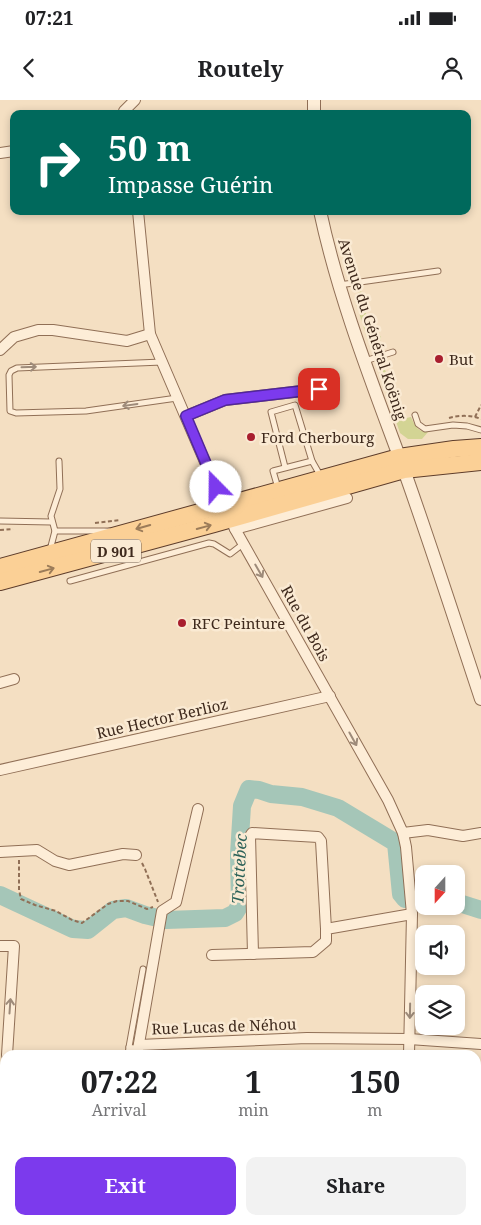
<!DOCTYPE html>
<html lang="en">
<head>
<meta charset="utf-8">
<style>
	body { margin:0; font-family:"Noto Serif",serif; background:#f2f2f2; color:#202124; height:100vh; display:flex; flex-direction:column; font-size:19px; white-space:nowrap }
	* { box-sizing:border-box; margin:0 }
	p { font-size:16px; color:#757577 }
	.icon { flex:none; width:28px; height:28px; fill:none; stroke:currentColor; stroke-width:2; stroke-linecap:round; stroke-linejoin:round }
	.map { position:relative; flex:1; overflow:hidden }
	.drawer { position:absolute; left:0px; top:950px; width:481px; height:175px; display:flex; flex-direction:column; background:#fff; border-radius:15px 15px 0 0; box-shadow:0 2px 8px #0003 }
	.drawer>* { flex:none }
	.banner { position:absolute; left:10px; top:10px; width:461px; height:105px; border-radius:10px; box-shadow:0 2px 8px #0003; background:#00695c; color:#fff; overflow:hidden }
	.needle { width:32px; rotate:201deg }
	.fabs { position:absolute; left:415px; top:765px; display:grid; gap:10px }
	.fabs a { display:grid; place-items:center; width:50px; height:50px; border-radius:10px; background:#fff; box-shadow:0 2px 8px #0003; font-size:25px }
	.pin { position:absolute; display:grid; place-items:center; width:42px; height:42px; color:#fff; margin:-21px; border-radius:10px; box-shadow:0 2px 8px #0006 }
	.me { position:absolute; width:55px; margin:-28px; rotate:338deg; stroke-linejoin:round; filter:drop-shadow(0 0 4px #0008) }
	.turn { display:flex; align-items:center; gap:18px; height:105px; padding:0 15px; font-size:22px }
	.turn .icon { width:65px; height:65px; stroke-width:2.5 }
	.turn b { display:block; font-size:35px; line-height:42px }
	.eta { display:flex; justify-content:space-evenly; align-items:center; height:85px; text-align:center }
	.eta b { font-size:30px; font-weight:700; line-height:35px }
	.primary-button { display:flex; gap:10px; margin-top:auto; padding:10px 15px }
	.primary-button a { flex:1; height:58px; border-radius:10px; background:#7c3aed; color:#fff; font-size:20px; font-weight:700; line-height:58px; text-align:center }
	.primary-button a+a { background:#f2f2f2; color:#202124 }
	.status { display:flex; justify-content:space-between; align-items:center; height:35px; padding:0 25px; background:#fff; direction:ltr }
	.status svg { height:14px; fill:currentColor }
	header { display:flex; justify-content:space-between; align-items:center; height:65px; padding:0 15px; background:#fff; font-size:22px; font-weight:700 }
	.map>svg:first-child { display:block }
	.green { fill:#d3d494 }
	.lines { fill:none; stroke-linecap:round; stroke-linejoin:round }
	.river { stroke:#a5c6b8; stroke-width:18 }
	.service-casing { stroke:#906f56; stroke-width:7 }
	.minor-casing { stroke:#906f56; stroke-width:12 }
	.tertiary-casing { stroke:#906f56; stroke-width:14 }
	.primary-casing { stroke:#5e3d2b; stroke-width:18 }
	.path { stroke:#906f56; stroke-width:2; stroke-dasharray:4 2.5; stroke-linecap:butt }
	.service { stroke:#fdedd7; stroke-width:5 }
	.minor { stroke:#fdedd7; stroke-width:10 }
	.tertiary { stroke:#fdedd7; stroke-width:12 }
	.primary { stroke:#fbd096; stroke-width:16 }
	.oneway { stroke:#9e8b7a }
	.oneway2 { stroke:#9c7c59 }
	.route-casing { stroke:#51269a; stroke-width:12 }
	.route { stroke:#7c3aed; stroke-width:9 }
	.poi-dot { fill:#a81e2e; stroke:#faead3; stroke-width:2 }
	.labels { text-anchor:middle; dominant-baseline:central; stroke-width:5; stroke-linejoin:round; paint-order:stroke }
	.shield { fill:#faead3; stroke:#766353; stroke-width:1 }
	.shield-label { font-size:14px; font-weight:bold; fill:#3e291c }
	.street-label { font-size:15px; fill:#3e291c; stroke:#faead3 }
	.poi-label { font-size:15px; fill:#3e291c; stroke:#faead3; text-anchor:start }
	.water-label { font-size:16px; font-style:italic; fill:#2a6057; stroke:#faead3 }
</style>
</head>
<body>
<div class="status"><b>07:21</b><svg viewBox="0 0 49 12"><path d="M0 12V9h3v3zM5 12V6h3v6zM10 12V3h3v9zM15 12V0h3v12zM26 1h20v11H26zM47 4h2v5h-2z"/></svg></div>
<header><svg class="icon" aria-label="back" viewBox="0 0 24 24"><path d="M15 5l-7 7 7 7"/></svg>Routely<svg class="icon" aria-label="person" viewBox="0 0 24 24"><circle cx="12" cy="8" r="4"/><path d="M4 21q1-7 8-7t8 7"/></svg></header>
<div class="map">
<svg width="481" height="1125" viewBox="0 0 481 1125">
	<rect width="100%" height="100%" fill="#f4dfc2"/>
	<!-- green -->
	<g class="green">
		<path d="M360 191 367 195 361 198 374 238 381 236 380 242C376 246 372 246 368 241L354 197Z"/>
		<path d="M382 257 389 261 383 264 402 319 411 317C415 326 418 332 428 332L422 339H408L400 333 376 263Z"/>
	</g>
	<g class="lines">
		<!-- river -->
		<g class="river">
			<path d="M0 795 73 829 88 830 113 810 126 808 145 815 166 820 225 818 235 813 240 805 239 754 242 706 249 689 259 690 271 694 302 697 338 708 396 743 401 794 405 799"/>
			<path d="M417 798 424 797"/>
			<path d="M456 802 481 810"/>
		</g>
		<defs>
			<g id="service">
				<path d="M339 185 438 171"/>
				<path d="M365 261 393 252"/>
				<path d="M162 262 17 268 11 271 9 275 10 311 16 313 86 311 177 298"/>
				<path d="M415 315 418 324 425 329 453 325 467 326 481 330"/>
				<path d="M285 367 271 312 295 305 312 361 320 375"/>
				<path d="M278 388 273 371 312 361"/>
				<path d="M0 421 51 422"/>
				<path d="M55 431H109"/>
				<path d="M50 450 55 431 51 416 60 389 59 361"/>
				<path d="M70 481 209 443 214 444 230 454 243 444"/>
				<path d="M138 949 129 947 143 869"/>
				<path d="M128 955 129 947"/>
				<path d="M55 1125V1120"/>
			</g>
			<g id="minor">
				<path d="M124 11 135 0"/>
				<path d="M0 53 14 51"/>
				<path d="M138 111 150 234 220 397 235 429 388 700 403 733 406 747 412 814 409 955"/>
				<path d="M0 250 14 237 38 230H53L127 241 150 234"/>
				<path d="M186 316 225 300 319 289"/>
				<path d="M235 429 347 398"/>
				<path d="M0 583 14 579"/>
				<path d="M0 670 330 596"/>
				<path d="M403 733 428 730 463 736 481 733"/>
				<path d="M0 752 37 750 55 761 69 765 123 754 136 755"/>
				<path d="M0 846H14L7 955"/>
				<path d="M253 854 250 736 252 733 318 737 321 741 326 829"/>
				<path d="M212 855 313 852 326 841V829L412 814"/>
				<path d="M139 945 307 938 409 939 481 944"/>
				<path d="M137 955 162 811 176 802 198 709"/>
				<path d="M0 1058 5 993"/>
				<path d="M116 1125V1120"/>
				<path d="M368 1125V1120"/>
				<path d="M406 1125V1120"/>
			</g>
			<g id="tertiary">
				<path d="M314 14V0"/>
				<path d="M320 111C338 195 369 275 399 356 428 436 454 518 481 599"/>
			</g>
			<g id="primary">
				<path d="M0 467 399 357 454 349 481 347"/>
				<path d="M0 482 214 424 404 370 481 362"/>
			</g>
		</defs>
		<!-- service casing -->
		<use href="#service" class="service-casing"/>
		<!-- minor casing -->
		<use href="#minor" class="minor-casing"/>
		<!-- tertiary casing -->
		<use href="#tertiary" class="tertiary-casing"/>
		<!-- primary casing -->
		<use href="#primary" class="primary-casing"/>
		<!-- path -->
		<g class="path">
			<path d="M475 317 481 305"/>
			<path d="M449 318C459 315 472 315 481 319"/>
			<path d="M95 423 120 420"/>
			<path d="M0 430 13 429"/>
			<path d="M19 760V790L21 799 35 805 56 811 72 820 82 823 108 804 117 801H128L147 809 153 807"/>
			<path d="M142 763 145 769 158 802"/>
		</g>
		<!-- service -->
		<use href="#service" class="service"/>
		<!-- minor -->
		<use href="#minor" class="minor"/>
		<!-- tertiary -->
		<use href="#tertiary" class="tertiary"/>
		<!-- primary -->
		<use href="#primary" class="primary"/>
	</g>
	<!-- one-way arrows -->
	<defs><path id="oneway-shaft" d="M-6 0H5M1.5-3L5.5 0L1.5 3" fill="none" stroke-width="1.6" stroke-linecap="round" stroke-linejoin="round" transform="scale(1.25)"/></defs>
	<g class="oneway">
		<use href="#oneway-shaft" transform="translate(29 267) rotate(-2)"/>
		<use href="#oneway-shaft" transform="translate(130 305) rotate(172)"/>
		<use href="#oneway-shaft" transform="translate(259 471) rotate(60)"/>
		<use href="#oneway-shaft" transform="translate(353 639) rotate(61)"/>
		<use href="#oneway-shaft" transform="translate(10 906) rotate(-86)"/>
		<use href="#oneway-shaft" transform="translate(410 911) rotate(91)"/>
	</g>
	<g class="oneway2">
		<use href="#oneway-shaft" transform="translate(143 427) rotate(164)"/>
		<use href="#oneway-shaft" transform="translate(204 427) rotate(-15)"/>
		<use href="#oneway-shaft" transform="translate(47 470) rotate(-15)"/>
	</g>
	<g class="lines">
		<defs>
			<path id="route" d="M216 387 186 316 225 300 319 289"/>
		</defs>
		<!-- route casing -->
		<use href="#route" class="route-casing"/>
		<!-- route -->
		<use href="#route" class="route"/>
	</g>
	<!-- markers -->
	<g class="poi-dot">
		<circle cx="439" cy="259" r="5"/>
		<circle cx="251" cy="337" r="5"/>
		<circle cx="182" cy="523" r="5"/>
	</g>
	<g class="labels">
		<!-- shield labels -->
		<rect class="shield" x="91" y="439.5" width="50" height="23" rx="4"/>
		<g class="shield-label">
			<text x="116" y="451">D 901</text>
		</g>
		<!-- street labels -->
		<g class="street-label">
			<text transform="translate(373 229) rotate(72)">Avenue du Général Koënig</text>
			<text transform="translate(306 523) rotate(61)">Rue du Bois</text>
			<text transform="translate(162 618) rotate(-13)">Rue Hector Berlioz</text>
			<text transform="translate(224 926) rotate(-2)">Rue Lucas de Néhou</text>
		</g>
		<!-- poi labels -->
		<g class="poi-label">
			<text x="449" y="259">But</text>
			<text x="261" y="337">Ford Cherbourg</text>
			<text x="192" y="523">RFC Peinture</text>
		</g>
		<!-- water labels -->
		<g class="water-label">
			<text transform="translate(239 769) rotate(-87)">Trottebec</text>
		</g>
	</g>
</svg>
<div class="fabs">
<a><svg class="needle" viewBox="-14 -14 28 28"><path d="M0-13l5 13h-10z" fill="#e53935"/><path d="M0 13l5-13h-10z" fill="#757577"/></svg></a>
<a><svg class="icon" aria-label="sound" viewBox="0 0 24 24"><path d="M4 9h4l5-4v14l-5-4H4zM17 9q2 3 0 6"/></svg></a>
<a><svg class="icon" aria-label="layers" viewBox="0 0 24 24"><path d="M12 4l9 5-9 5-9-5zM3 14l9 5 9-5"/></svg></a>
</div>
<div class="pin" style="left:319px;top:289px;background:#d93025"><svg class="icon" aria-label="arrive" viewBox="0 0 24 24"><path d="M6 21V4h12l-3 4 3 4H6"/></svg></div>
<svg class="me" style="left:216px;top:387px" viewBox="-20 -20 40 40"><circle r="19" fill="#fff"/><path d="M0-13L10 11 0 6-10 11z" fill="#7c3aed"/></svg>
<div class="banner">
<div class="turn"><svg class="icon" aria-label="right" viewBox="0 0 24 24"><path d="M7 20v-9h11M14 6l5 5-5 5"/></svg><div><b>50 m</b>Impasse Guérin</div></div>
</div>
<section class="drawer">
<div class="eta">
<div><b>07:22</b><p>Arrival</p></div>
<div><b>1</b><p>min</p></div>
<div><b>150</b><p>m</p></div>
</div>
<div class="primary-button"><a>Exit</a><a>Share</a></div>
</section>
</div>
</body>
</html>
